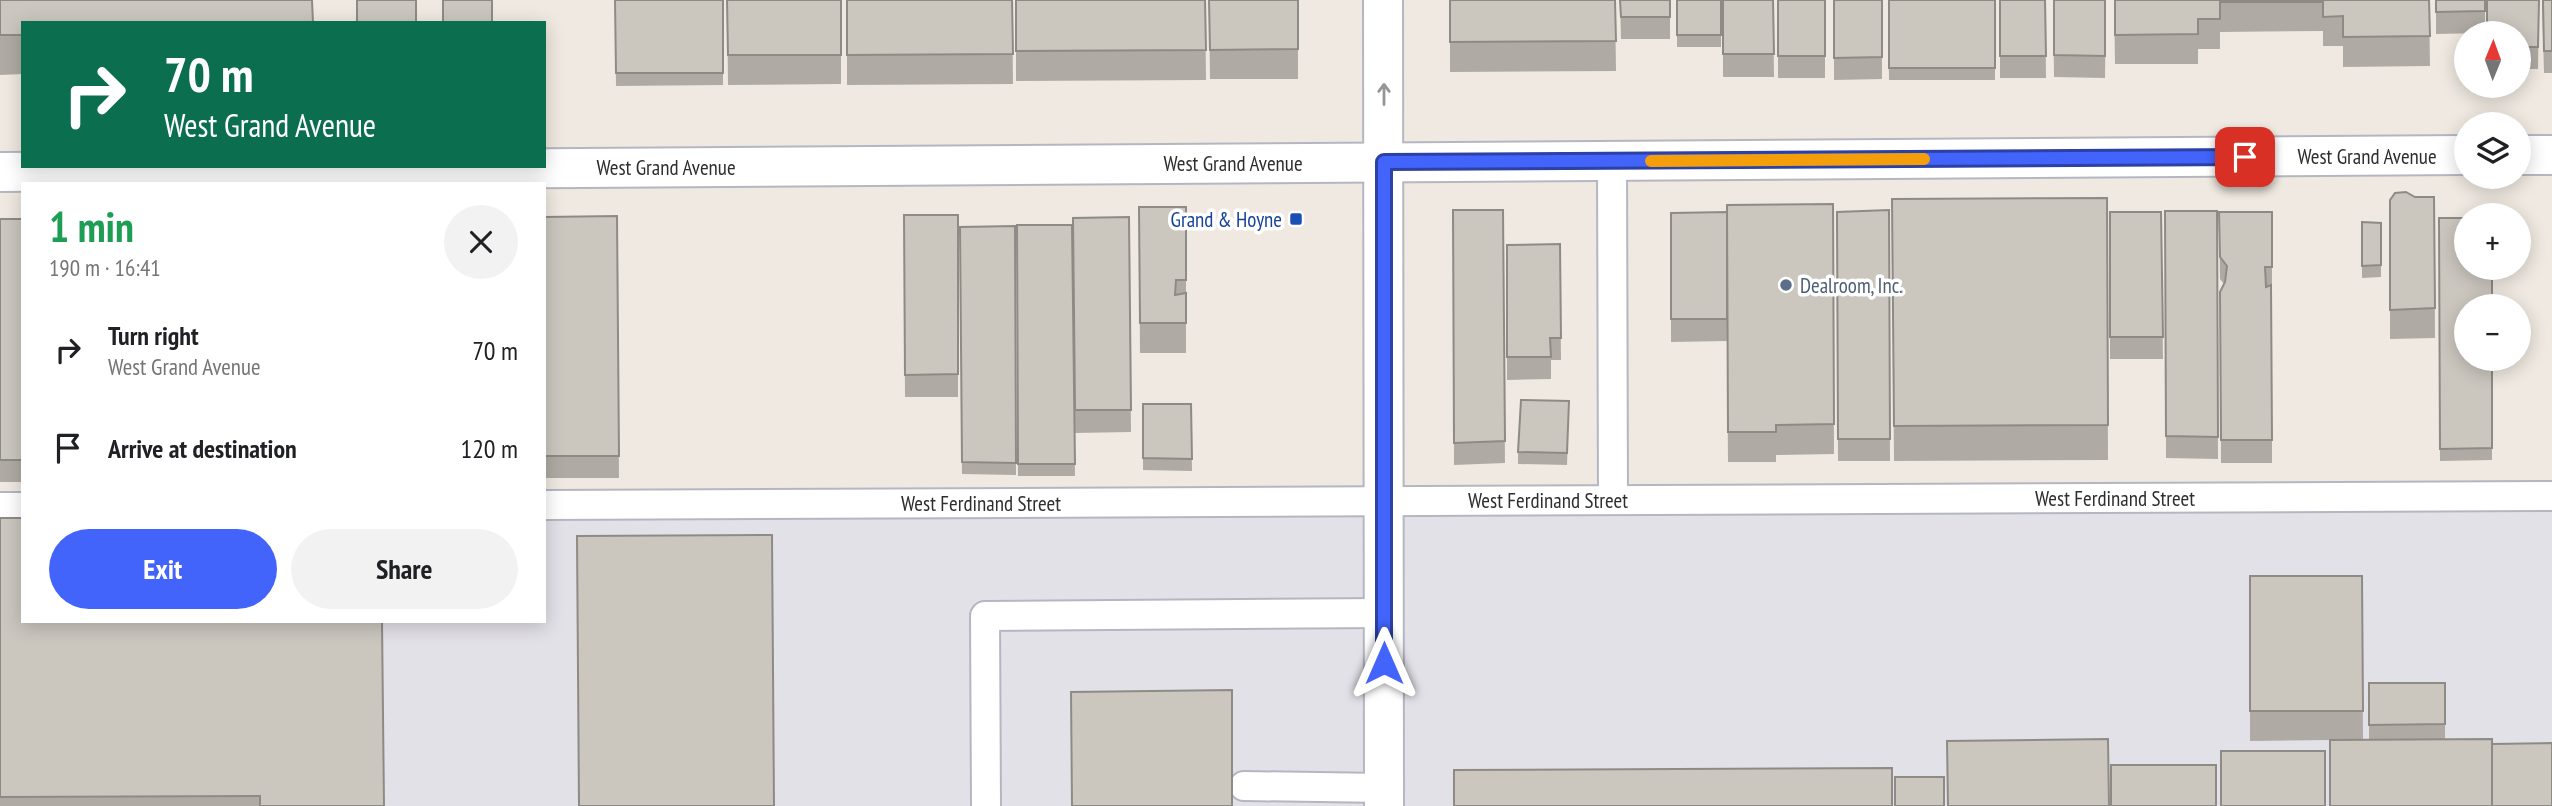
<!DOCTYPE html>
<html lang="en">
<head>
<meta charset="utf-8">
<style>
	body { margin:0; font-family:"PT Sans Narrow",sans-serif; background:#f2f2f2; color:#202124; height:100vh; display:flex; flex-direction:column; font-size:26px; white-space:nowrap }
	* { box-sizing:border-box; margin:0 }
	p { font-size:23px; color:#757577 }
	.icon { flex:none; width:38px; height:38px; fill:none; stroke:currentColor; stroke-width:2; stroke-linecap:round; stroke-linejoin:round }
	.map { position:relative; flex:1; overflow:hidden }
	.details { position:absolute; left:21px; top:182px; width:525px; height:441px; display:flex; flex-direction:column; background:#fff; border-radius:0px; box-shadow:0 4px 18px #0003 }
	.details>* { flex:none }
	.hud { position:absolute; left:21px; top:21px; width:525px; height:147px; border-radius:0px; box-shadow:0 4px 18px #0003; background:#0b6e4f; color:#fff; overflow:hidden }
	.needle { width:46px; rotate:1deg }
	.controls { position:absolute; left:2454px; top:21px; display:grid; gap:14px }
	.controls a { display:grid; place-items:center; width:77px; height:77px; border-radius:50%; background:#fff; box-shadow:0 4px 18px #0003; font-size:35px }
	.pin { position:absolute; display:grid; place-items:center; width:60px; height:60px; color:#fff; margin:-30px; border-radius:14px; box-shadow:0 4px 10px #0006 }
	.me { position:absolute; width:77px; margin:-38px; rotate:0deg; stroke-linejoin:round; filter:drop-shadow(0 0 5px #0008) }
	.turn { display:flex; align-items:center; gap:24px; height:147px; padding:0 28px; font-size:32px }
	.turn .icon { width:91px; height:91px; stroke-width:2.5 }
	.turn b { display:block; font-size:49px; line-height:60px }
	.round { display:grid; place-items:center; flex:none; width:74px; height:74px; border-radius:37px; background:#f2f2f2 }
	.overview { display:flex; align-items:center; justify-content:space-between; height:119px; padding:0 28px }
	h1 { font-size:42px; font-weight:700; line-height:52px; color:#1e9e55 }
	.primary-button { display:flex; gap:14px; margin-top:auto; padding:14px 28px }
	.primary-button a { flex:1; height:80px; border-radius:42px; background:#4264fb; color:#fff; font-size:28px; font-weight:700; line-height:80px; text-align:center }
	.primary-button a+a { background:#f2f2f2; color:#202124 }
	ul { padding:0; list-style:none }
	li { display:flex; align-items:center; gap:21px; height:98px; padding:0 28px }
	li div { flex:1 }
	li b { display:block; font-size:26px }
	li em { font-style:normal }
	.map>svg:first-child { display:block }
	.industrial { fill:#e3e1e8 }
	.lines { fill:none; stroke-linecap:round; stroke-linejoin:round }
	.lane-casing { stroke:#b4b7c1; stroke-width:32 }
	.street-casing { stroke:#b4b7c1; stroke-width:42 }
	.secondary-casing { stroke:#b4b7c1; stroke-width:42 }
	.lane { stroke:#fff; stroke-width:28 }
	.street { stroke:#fff; stroke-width:38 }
	.secondary { stroke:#fff; stroke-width:38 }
	.wall { fill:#afaba4 }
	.building { fill:#cbc7bf; stroke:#8e8b86; stroke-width:2 }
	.oneway { stroke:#969696 }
	.route-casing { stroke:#2b41a3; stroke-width:18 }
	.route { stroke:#4264fb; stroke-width:12 }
	.slow { stroke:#f59e0b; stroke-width:12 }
	.transit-dot { fill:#1a4fb4; stroke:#fff; stroke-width:2.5 }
	.service-dot { fill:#5c6f8a; stroke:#fff; stroke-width:2.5 }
	.labels { text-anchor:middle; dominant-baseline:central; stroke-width:7; stroke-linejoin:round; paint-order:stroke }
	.street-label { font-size:21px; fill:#2e2e2e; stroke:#fff }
	.transit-label { font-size:21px; fill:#164399; stroke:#fff; text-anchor:end }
	.service-label { font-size:21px; fill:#4e5e75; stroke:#fff; text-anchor:start }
</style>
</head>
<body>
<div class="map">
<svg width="2552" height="806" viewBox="0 0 2552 806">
	<rect width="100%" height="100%" fill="#efe9e1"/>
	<!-- industrial -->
	<path class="industrial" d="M2552 486V806H0L23 621H544V501Z"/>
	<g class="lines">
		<defs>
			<g id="lane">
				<path d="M1612 161 1613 500"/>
				<path d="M544 505 2552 496"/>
				<path d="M0 507H23"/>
				<path d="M1244 786 1384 788"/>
				<path d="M986 806 985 616 1384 613"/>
			</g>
			<path id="street" d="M1383 0 1384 806"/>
			<g id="secondary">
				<path d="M2518 155H2552"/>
				<path d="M0 172 2466 155"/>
			</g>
		</defs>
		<!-- lane casing -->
		<use href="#lane" class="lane-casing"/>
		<!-- street casing -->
		<use href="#street" class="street-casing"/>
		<!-- secondary casing -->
		<use href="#secondary" class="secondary-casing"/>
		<!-- lane -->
		<use href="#lane" class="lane"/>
		<!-- street -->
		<use href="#street" class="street"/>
		<!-- secondary -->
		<use href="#secondary" class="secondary"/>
	</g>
	<!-- wall -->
	<g class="wall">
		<path d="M0 0 23 23V74L0 75Z"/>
		<path d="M615 0H723V85L616 86Z"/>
		<path d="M727 0H841V84L728 85Z"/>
		<path d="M847 0H1012L1013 84 847 85Z"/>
		<path d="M1016 0H1205L1206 80 1016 81Z"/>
		<path d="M1209 0H1298V79H1210Z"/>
		<path d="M1450 0H1615L1616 71 1450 72Z"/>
		<path d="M1620 0H1670V39H1621Z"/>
		<rect x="1677" y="0" width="44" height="47"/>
		<path d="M1723 0H1773L1774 77H1723Z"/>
		<rect x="1778" y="0" width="47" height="78"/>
		<path d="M1834 0H1882V79L1834 80Z"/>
		<path d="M1888 0H1995V80H1889Z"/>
		<path d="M2000 0H2045L2046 78H2000Z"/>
		<path d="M2053 0H2106L2105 78 2054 77Z"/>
		<path d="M2114 0H2429L2430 66 2343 67V46H2323V31L2220 32V49H2198V64H2115Z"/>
		<path d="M2436 0H2485V33L2436 34Z"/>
		<path d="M2539 0 2538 69H2518V33Z"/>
		<path d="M2542 0H2552V73H2544Z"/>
		<path d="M2415 197H2434L2435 338 2390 339V200Z"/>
		<path d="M2107 198 2108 460 1894 461 1892 199Z"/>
		<path d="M1833 204 1834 454 1776 455V462H1728L1727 341 1671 342V213L1727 212Z"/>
		<path d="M1139 207 1186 280V353H1140Z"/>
		<path d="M1453 210H1503L1505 463 1454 465Z"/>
		<path d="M1889 210 1890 461H1838L1837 212Z"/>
		<path d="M2165 211H2217L2218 459 2166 458Z"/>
		<path d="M2110 212H2161L2163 359H2110Z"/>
		<path d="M2219 212H2272V463H2221L2220 292 2224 284 2220 279Z"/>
		<path d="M904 215H958V397H905Z"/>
		<path d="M617 216 619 478H544V217Z"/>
		<path d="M1129 217 1131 432 1075 433 1073 218Z"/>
		<path d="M2439 218 2492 359V460L2440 461Z"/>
		<rect x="0" y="219" width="23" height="263"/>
		<path d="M2362 222 2381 223V277L2362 278Z"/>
		<path d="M1017 225H1072L1075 476H1018Z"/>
		<path d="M1015 226 1016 475 962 474 960 227Z"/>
		<path d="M1560 244 1561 360H1551V379L1507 380V245Z"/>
		<path d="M1569 401 1567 465 1518 464V452Z"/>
		<path d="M1143 404H1191L1192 471 1143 470Z"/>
		<path d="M0 518 384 806H0Z"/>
		<path d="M2250 576H2362L2363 740H2369V683H2445V739L2492 744 2552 806 2330 740 2250 741Z"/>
	</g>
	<!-- building -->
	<g class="building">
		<path d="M0 0H312L313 23H23V35H0Z"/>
		<rect x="357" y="0" width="59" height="23"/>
		<rect x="443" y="0" width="49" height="23"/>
		<path d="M615 0H723V73H616Z"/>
		<path d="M727 0H841V55H728Z"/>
		<path d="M847 0H1012L1013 54 847 55Z"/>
		<path d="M1016 0H1205L1206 50 1016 51Z"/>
		<path d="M1209 0H1298V49L1210 50Z"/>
		<path d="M1450 0H1615L1616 41 1450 42Z"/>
		<path d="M1620 0H1670V17H1621Z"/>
		<rect x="1677" y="0" width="44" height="35"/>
		<path d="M1723 0H1773L1774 54H1723Z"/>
		<rect x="1778" y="0" width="47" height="56"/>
		<path d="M1834 0H1882V57L1834 58Z"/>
		<rect x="1889" y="0" width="106" height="68"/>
		<path d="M2000 0H2045L2046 56H2000Z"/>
		<path d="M2054 0H2105V56L2054 55Z"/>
		<path d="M2115 0H2429L2430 36 2343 37V16L2323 17V2H2220V19H2198V34L2115 35Z"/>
		<path d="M2436 0H2485V11L2436 12Z"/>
		<path d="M2487 0H2539L2538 47H2518V33H2487Z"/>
		<path d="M2543 0H2552V51H2544Z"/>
		<path d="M2406 192 2415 197H2434L2435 308 2390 310V200L2395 193Z"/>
		<path d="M2107 198 2108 425 1894 426 1892 199Z"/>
		<path d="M1833 204 1834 424 1776 425V432H1728L1727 205Z"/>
		<path d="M1139 207H1186V280H1176L1175 295 1186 293V323H1140Z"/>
		<path d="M1453 210H1503L1505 441 1454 443Z"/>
		<path d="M1889 210 1890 439H1838L1837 212Z"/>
		<path d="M2165 211H2217L2218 437 2166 436Z"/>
		<path d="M1727 212V319H1671V213Z"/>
		<path d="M2110 212H2161L2163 337H2110Z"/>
		<path d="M2219 212H2272V267H2265L2266 287 2271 285 2272 440H2221L2220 292 2225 282 2227 266 2220 257Z"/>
		<path d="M904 215H958V374L905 375Z"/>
		<path d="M617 216 619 456H544V217Z"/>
		<path d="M1129 217 1131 410H1075L1073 218Z"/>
		<path d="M2439 218H2466V268H2492V306H2466V359H2492V448L2440 449Z"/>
		<rect x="0" y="219" width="23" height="241"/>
		<path d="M2362 222 2381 223V265L2362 266Z"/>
		<path d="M1017 225H1072L1075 464H1018Z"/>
		<path d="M1015 226 1016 463 962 462 960 227Z"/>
		<path d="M1560 244 1561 338H1550L1551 357H1507V245Z"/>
		<path d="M1521 400 1569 401 1567 453 1518 452Z"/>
		<path d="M1143 404H1191L1192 459 1143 458Z"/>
		<path d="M0 518H23V621H382L384 806H260V796L0 797Z"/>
		<path d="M772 535 774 806H579L577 536Z"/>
		<path d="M2250 576H2362L2363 711H2250Z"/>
		<path d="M2369 683H2445V724L2369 725Z"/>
		<path d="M1232 690V806H1072L1071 692Z"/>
		<path d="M2108 739 2109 806H1948L1947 741Z"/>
		<path d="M2492 739V806H2330V740Z"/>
		<path d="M2552 743V806H2492V744Z"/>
		<rect x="2221" y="751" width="104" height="55"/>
		<rect x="2111" y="765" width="105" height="41"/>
		<path d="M1892 768V806H1454V770Z"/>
		<rect x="1895" y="777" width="49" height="29"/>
	</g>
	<!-- one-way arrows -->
	<defs><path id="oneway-shaft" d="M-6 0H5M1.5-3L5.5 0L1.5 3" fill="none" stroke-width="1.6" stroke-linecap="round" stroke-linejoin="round" transform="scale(1.75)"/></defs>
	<use class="oneway" href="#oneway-shaft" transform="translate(1384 94) rotate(-90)"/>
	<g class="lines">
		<defs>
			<path id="route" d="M1384 663V162L2245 157"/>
		</defs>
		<!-- route casing -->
		<use href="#route" class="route-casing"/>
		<!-- route -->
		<use href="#route" class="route"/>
		<!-- slow -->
		<path class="slow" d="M1651 161 1924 159"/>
	</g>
	<!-- markers -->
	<rect class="transit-dot" x="1289" y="212" width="14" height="14" rx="3.5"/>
	<circle class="service-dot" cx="1786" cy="285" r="7"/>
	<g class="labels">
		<!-- street labels -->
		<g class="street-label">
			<text x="2367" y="156">West Grand Avenue</text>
			<text x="1233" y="163">West Grand Avenue</text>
			<text x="666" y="167">West Grand Avenue</text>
			<text x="2115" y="498">West Ferdinand Street</text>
			<text x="1548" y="500">West Ferdinand Street</text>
			<text x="981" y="503">West Ferdinand Street</text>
		</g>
		<!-- transit labels -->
		<g class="transit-label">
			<text x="1282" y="219">Grand &amp; Hoyne</text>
		</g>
		<!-- service labels -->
		<g class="service-label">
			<text x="1800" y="285">Dealroom, Inc.</text>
		</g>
	</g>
</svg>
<div class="controls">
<a><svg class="needle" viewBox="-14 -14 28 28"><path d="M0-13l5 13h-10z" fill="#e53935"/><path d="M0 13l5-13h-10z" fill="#757577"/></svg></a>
<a><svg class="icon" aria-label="layers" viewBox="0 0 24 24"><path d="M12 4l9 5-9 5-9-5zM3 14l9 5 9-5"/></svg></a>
<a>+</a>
<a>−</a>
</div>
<div class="pin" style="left:2245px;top:157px;background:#d93025"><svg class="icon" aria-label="arrive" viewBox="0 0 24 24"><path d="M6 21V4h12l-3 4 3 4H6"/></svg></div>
<svg class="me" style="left:1384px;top:663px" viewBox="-20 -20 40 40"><path d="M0-17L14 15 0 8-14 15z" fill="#4264fb" stroke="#fff" stroke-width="4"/></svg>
<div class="hud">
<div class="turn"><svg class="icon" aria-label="right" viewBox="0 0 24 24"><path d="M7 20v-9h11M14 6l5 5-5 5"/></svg><div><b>70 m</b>West Grand Avenue</div></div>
</div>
<section class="details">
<div class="overview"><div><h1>1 min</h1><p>190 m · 16:41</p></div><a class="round"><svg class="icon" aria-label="close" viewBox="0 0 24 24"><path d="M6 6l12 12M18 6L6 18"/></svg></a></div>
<ul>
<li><svg class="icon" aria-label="right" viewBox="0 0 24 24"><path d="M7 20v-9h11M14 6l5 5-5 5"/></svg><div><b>Turn right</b><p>West Grand Avenue</p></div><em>70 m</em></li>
<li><svg class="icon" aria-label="arrive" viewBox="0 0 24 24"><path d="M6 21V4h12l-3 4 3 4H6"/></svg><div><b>Arrive at destination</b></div><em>120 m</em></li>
</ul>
<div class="primary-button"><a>Exit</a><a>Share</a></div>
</section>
</div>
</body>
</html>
